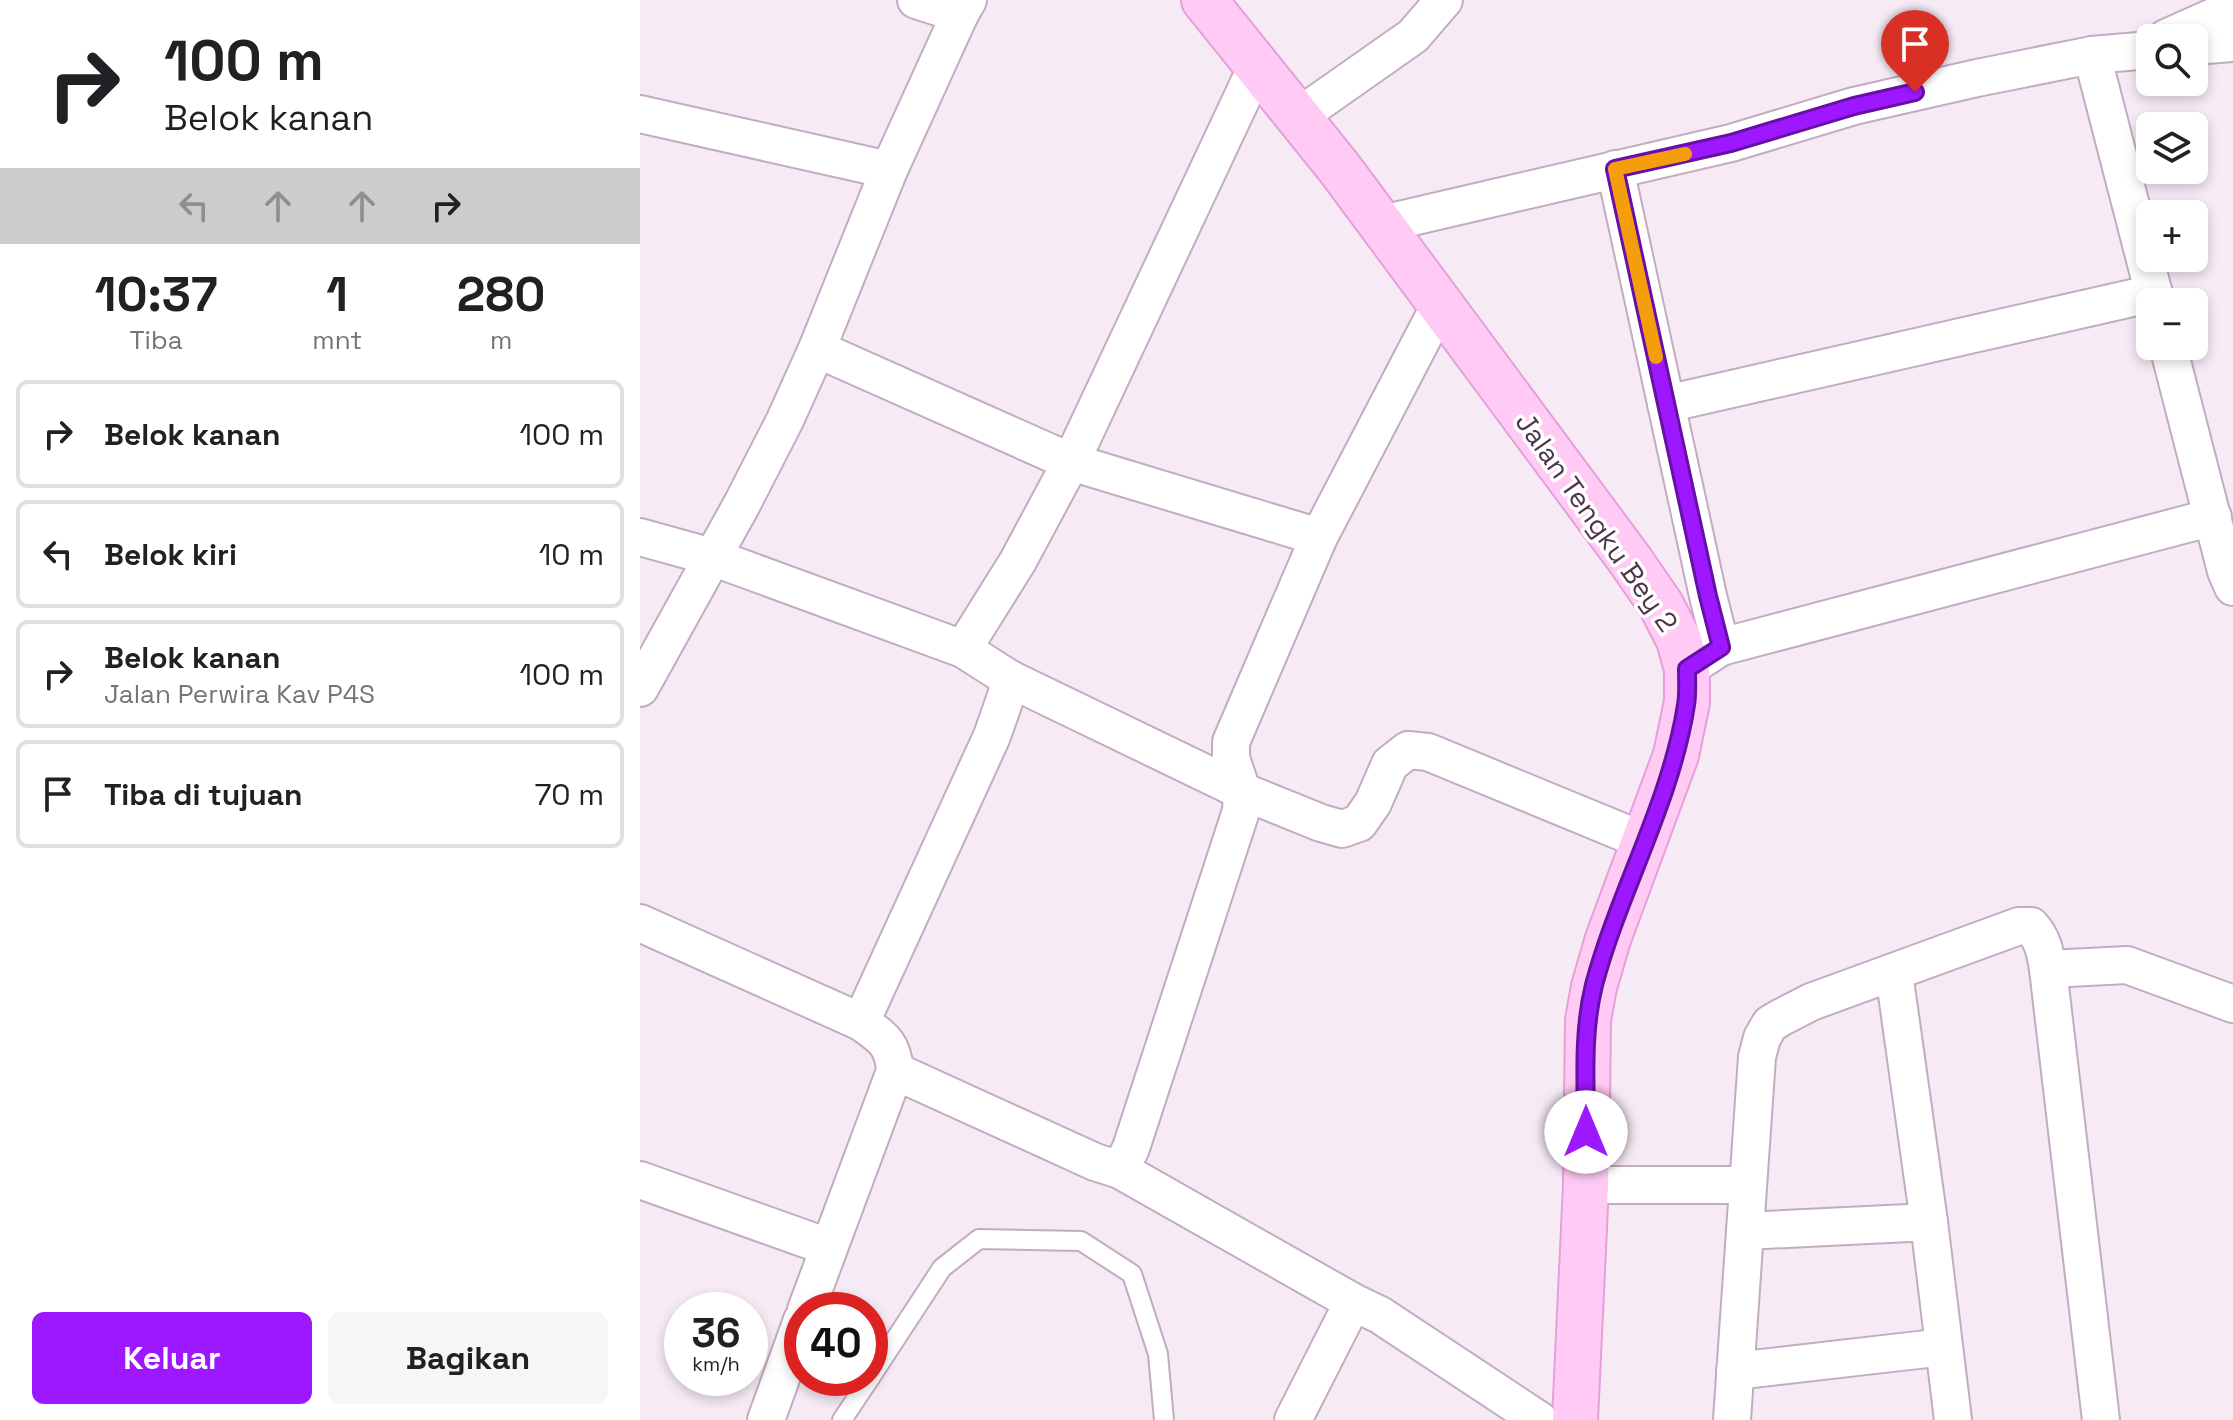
<!DOCTYPE html>
<html lang="id">
<head>
<meta charset="utf-8">
<style>
	body { margin:0; font-family:"Space Grotesk",sans-serif; background:#f6f6f6; color:#202124; height:100vh; display:flex; flex-direction:column; font-size:30px; white-space:nowrap }
	* { box-sizing:border-box; margin:0 }
	p { font-size:26px; color:#757577 }
	.icon { flex:none; width:44px; height:44px; fill:none; stroke:currentColor; stroke-width:2; stroke-linecap:round; stroke-linejoin:round }
	.map { position:relative; flex:1; overflow:hidden }
	.drawer { display:flex; flex-direction:column; background:#fff; width:640px }
	.drawer>* { flex:none }
	.top-card { background:#fff; color:#202124; overflow:hidden }
	.tools { position:absolute; left:1496px; top:24px; display:grid; gap:16px }
	.tools a { display:grid; place-items:center; width:72px; height:72px; border-radius:12px; background:#fff; box-shadow:0 4px 12px #0003; font-size:40px }
	.speed { position:absolute; left:24px; top:1292px; display:flex; gap:16px; font-size:40px; font-weight:700; text-align:center }
	.speed>* { display:grid; place-content:center; width:104px; height:104px; border-radius:50%; background:#fff; box-shadow:0 4px 12px #0003; line-height:1 }
	.speed small { font-size:20px; font-weight:400 }
	.speed .limit { border:12px solid #d22; background:#fff; color:#111 }
	.pin { position:absolute; display:grid; place-items:center; width:68px; height:68px; color:#fff; margin:-82px -34px; border-radius:50% 50% 50% 0; rotate:-45deg; box-shadow:0 0 8px #0007 }
	.pin .icon { rotate:45deg }
	.me { position:absolute; width:88px; margin:-44px; rotate:0deg; stroke-linejoin:round; filter:drop-shadow(0 0 6px #0008) }
	.turn { display:flex; align-items:center; gap:28px; height:168px; padding:0 32px; font-size:36px }
	.turn .icon { width:104px; height:104px; stroke-width:2.5 }
	.turn b { display:block; font-size:56px; line-height:68px }
	.lanes { display:flex; align-items:center; height:76px; padding:0 32px; background:#0003; justify-content:center; gap:40px; direction:ltr }
	.lanes .off { opacity:.35 }
	.eta { display:flex; justify-content:space-evenly; align-items:center; height:136px; text-align:center }
	.eta b { font-size:48px; font-weight:700; line-height:56px }
	.cta { display:flex; gap:16px; margin-top:auto; padding:16px 32px }
	.cta a { flex:1; height:92px; border-radius:12px; background:#9e18ff; color:#fff; font-size:32px; font-weight:700; line-height:92px; text-align:center }
	.cta a+a { background:#f6f6f6; color:#202124 }
	ul { padding:0; list-style:none }
	li { display:flex; align-items:center; gap:24px; height:108px; margin:0 16px 12px; padding:0 16px; border:4px solid #e0e0e0; border-radius:12px }
	li div { flex:1 }
	li b { display:block; font-size:30px }
	li em { font-style:normal }
	main { display:flex; flex:1; min-height:0 }
	.map>svg:first-child { display:block }
	.lines { fill:none; stroke-linecap:round; stroke-linejoin:round }
	.lane-casing { stroke:#c3acc1; stroke-width:22 }
	.street-casing { stroke:#c3acc1; stroke-width:40 }
	.secondary-casing { stroke:#e69fda; stroke-width:48 }
	.lane { stroke:#fff; stroke-width:18 }
	.street { stroke:#fff; stroke-width:36 }
	.secondary { stroke:#ffcbf5; stroke-width:44 }
	.route-casing { stroke:#6710a6; stroke-width:20 }
	.route { stroke:#9e18ff; stroke-width:14 }
	.slow { stroke:#f59e0b; stroke-width:14 }
	.labels { text-anchor:middle; dominant-baseline:central; stroke-width:7; stroke-linejoin:round; paint-order:stroke }
	.street-label { font-size:28px; fill:#4b374a; stroke:#fff }
</style>
</head>
<body>
<main>
<section class="drawer">
<div class="top-card">
<div class="turn"><svg class="icon" aria-label="right" viewBox="0 0 24 24"><path d="M7 20v-9h11M14 6l5 5-5 5"/></svg><div><b>100 m</b>Belok kanan</div></div>
<div class="lanes"><svg class="icon off" aria-label="left" viewBox="0 0 24 24"><path d="M17 20v-9H6M10 6l-5 5 5 5"/></svg><svg class="icon off" aria-label="ahead" viewBox="0 0 24 24"><path d="M12 20V5M6 11l6-6 6 6"/></svg><svg class="icon off" aria-label="ahead" viewBox="0 0 24 24"><path d="M12 20V5M6 11l6-6 6 6"/></svg><svg class="icon" aria-label="right" viewBox="0 0 24 24"><path d="M7 20v-9h11M14 6l5 5-5 5"/></svg></div>
</div>
<div class="eta">
<div><b>10:37</b><p>Tiba</p></div>
<div><b>1</b><p>mnt</p></div>
<div><b>280</b><p>m</p></div>
</div>
<ul>
<li><svg class="icon" aria-label="right" viewBox="0 0 24 24"><path d="M7 20v-9h11M14 6l5 5-5 5"/></svg><div><b>Belok kanan</b></div><em>100 m</em></li>
<li><svg class="icon" aria-label="left" viewBox="0 0 24 24"><path d="M17 20v-9H6M10 6l-5 5 5 5"/></svg><div><b>Belok kiri</b></div><em>10 m</em></li>
<li><svg class="icon" aria-label="right" viewBox="0 0 24 24"><path d="M7 20v-9h11M14 6l5 5-5 5"/></svg><div><b>Belok kanan</b><p>Jalan Perwira Kav P4S</p></div><em>100 m</em></li>
<li><svg class="icon" aria-label="arrive" viewBox="0 0 24 24"><path d="M6 21V4h12l-3 4 3 4H6"/></svg><div><b>Tiba di tujuan</b></div><em>70 m</em></li>
</ul>
<div class="cta"><a>Keluar</a><a>Bagikan</a></div>
</section>
<div class="map">
<svg width="1593" height="1420" viewBox="0 0 1593 1420">
	<rect width="100%" height="100%" fill="#f6eaf5"/>
	<g class="lines">
		<defs>
			<g id="lane">
				<path d="M230 1378 302 1268 339 1239 441 1241 492 1274 518 1354 524 1420"/>
				<path d="M202 1420 230 1378"/>
			</g>
			<g id="street">
				<path d="M276 0 320 14"/>
				<path d="M1526 38 1593 8"/>
				<path d="M1554 46 1593 43"/>
				<path d="M1452 55 1516 302"/>
				<path d="M0 114 249 170"/>
				<path d="M659 116 773 36 804 0"/>
				<path d="M975 169 1068 596 1081 647 1047 669"/>
				<path d="M742 224 1091 143 1214 106 1337 78 1452 55 1510 50"/>
				<path d="M1528 346 1586 571 1593 587"/>
				<path d="M177 349 431 462 679 537"/>
				<path d="M1026 404 1514 293"/>
				<path d="M0 537 72 557 323 649 370 679 366 696 352 736 221 1022"/>
				<path d="M1081 647 1573 517"/>
				<path d="M323 649 378 561 431 462 617 66"/>
				<path d="M370 679 602 791 681 823 702 829 719 823 733 803 750 764 768 750 788 752 1004 841"/>
				<path d="M0 688 102 504 145 420 177 349 249 170 320 14 328 0"/>
				<path d="M0 923 221 1022C243 1038 253 1043 255 1071L166 1310"/>
				<path d="M1408 969 1487 965 1593 1004"/>
				<path d="M1254 973 1289 1222"/>
				<path d="M255 1071 455 1162 480 1170 491 1148 601 811 602 791 591 758V742L679 537 801 303"/>
				<path d="M480 1170 713 1302 740 1315 899 1420"/>
				<path d="M0 1180 188 1247"/>
				<path d="M946 1185H1107"/>
				<path d="M1105 1231 1117 1057 1122 1038 1130 1024 1140 1018 1171 1002 1379 926H1391C1403 939 1405 952 1408 969L1461 1420"/>
				<path d="M1095 1371 1304 1347"/>
				<path d="M126 1420 162 1320"/>
				<path d="M653 1420 713 1302"/>
				<path d="M1092 1420 1105 1231 1289 1222 1313 1420"/>
			</g>
			<path id="secondary" d="M564 0 700 169 990 560 1021 605 1039 640 1047 669V702L1036 755 968 939 954 987 948 1020 946 1185 935 1420"/>
		</defs>
		<!-- lane casing -->
		<use href="#lane" class="lane-casing"/>
		<!-- street casing -->
		<use href="#street" class="street-casing"/>
		<!-- secondary casing -->
		<use href="#secondary" class="secondary-casing"/>
		<!-- lane -->
		<use href="#lane" class="lane"/>
		<!-- street -->
		<use href="#street" class="street"/>
		<!-- secondary -->
		<use href="#secondary" class="secondary"/>
	</g>
	<g class="lines">
		<defs>
			<path id="route" d="M946 1132C946 1083 942 1033 954 985 979 891 1031 802 1046 705 1048 694 1047 681 1047 669L1081 647 1068 596 975 169 1091 143 1214 106 1275 92"/>
		</defs>
		<!-- route casing -->
		<use href="#route" class="route-casing"/>
		<!-- route -->
		<use href="#route" class="route"/>
		<!-- slow -->
		<path class="slow" d="M1016 357 975 169 1045 154"/>
	</g>
	<g class="labels">
		<!-- street labels -->
		<g class="street-label">
			<text transform="translate(957 522) rotate(55)">Jalan Tengku Bey 2</text>
		</g>
	</g>
</svg>
<div class="tools">
<a><svg class="icon" aria-label="search" viewBox="0 0 24 24"><circle cx="10" cy="10" r="6"/><path d="M15 15l6 6"/></svg></a>
<a><svg class="icon" aria-label="layers" viewBox="0 0 24 24"><path d="M12 4l9 5-9 5-9-5zM3 14l9 5 9-5"/></svg></a>
<a>+</a>
<a>−</a>
</div>
<div class="speed"><div>36<small>km/h</small></div><div class="limit">40</div></div>
<div class="pin" style="left:1275px;top:92px;background:#d93025"><svg class="icon" aria-label="arrive" viewBox="0 0 24 24"><path d="M6 21V4h12l-3 4 3 4H6"/></svg></div>
<svg class="me" style="left:946px;top:1132px" viewBox="-20 -20 40 40"><circle r="19" fill="#fff"/><path d="M0-13L10 11 0 6-10 11z" fill="#9e18ff"/></svg>
</div>
</main>
</body>
</html>
